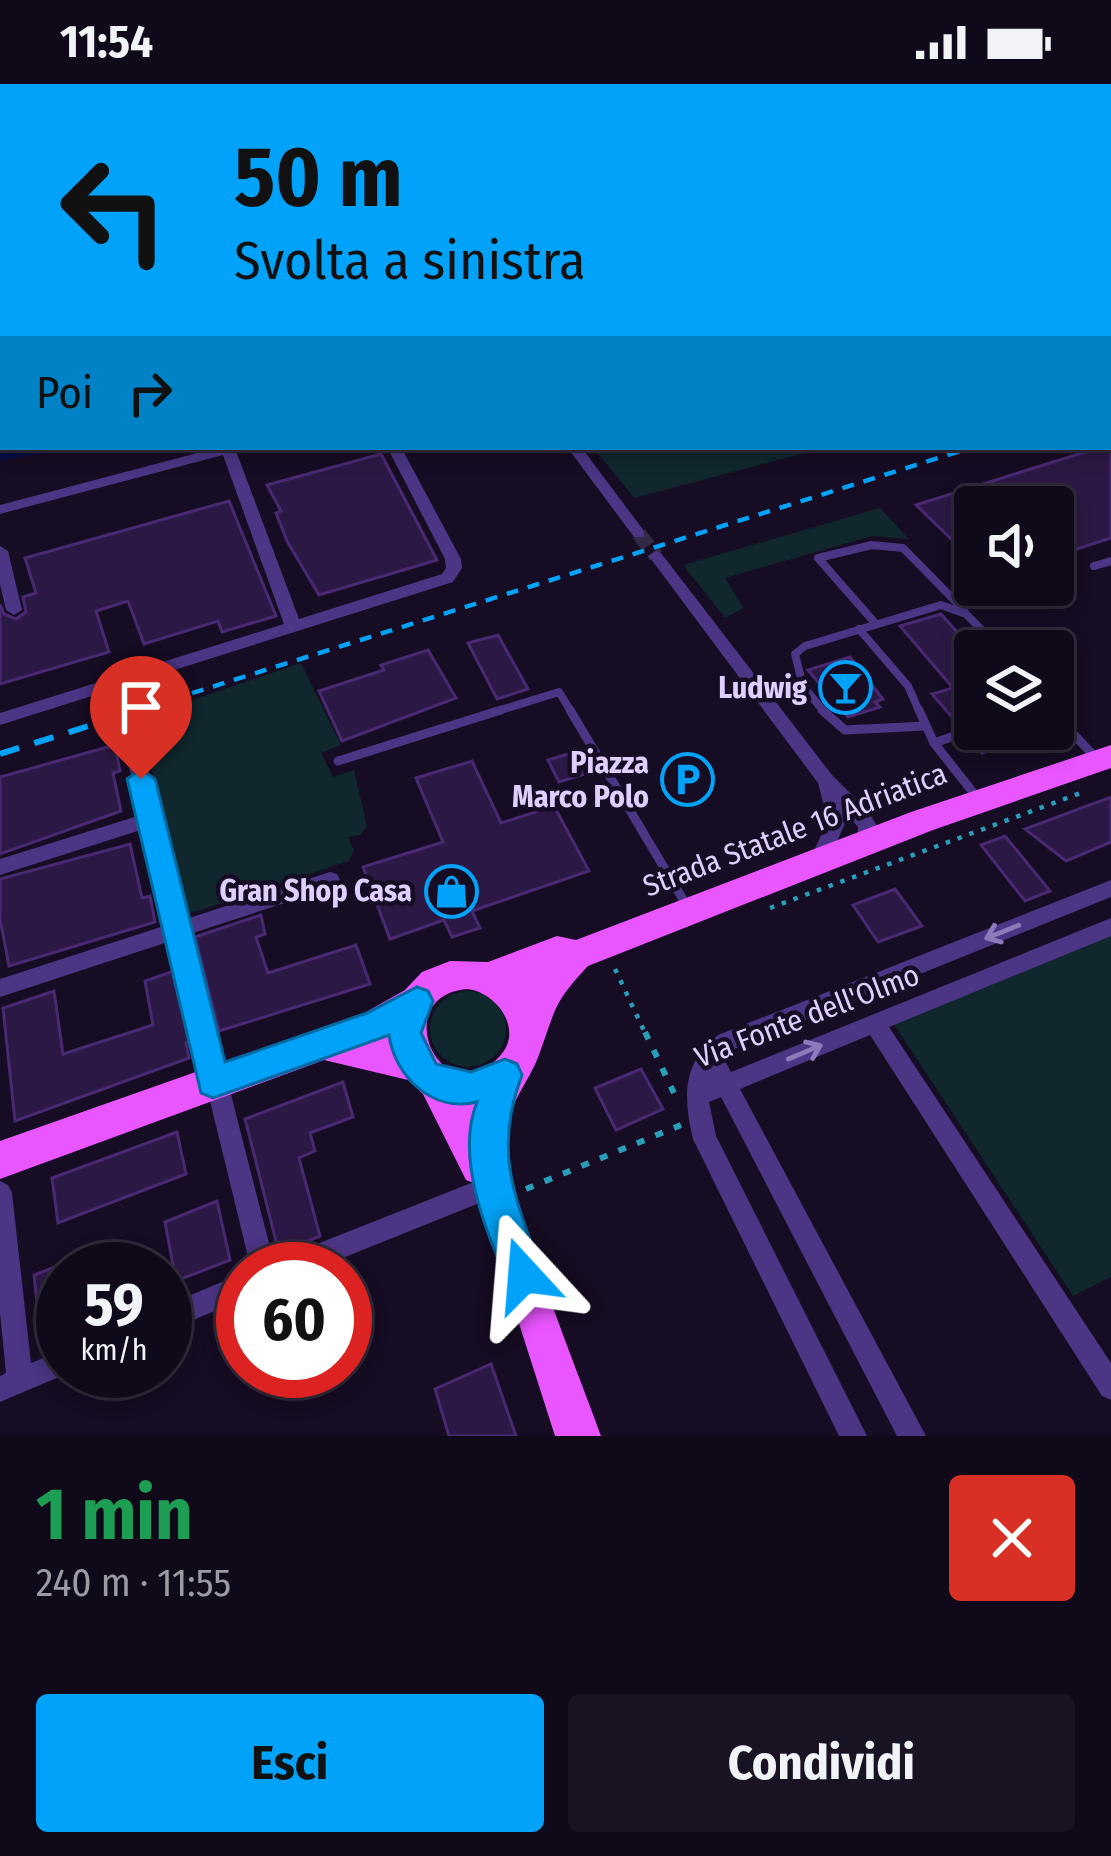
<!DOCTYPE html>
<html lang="it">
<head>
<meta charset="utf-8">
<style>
	body { margin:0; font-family:"Fira Sans Condensed",sans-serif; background:#191223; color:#f1f3f6; height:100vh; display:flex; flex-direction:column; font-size:45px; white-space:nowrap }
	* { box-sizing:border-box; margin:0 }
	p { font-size:39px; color:#9c9aa2 }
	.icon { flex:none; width:66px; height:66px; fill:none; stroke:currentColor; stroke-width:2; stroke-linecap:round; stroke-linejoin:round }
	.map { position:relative; height:1352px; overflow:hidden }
	.details { display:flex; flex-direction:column; background:#10091a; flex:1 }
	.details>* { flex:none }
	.guide { position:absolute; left:0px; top:0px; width:1113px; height:366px; box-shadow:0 6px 18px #0003,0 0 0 3px #302a39; background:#00a3f9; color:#111; overflow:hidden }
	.buttons { position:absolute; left:954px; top:402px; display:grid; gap:24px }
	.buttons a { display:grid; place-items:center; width:120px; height:120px; border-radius:12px; background:#10091a; box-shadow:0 6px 18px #0003,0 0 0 3px #302a39; font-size:60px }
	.speed { position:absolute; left:36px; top:1158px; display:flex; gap:24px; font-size:60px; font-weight:700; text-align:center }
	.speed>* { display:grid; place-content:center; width:156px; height:156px; border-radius:50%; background:#10091a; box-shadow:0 6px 18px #0003,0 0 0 3px #302a39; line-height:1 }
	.speed small { font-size:30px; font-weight:400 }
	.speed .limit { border:18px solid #d22; background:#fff; color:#111 }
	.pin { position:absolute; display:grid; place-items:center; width:102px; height:102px; color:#fff; margin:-123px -51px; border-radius:50% 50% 50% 0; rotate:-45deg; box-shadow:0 0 12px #0007 }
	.pin .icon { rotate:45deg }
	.me { position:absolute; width:132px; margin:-66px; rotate:341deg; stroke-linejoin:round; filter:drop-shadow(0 0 9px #0008) }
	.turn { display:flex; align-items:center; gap:42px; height:252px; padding:0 36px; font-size:54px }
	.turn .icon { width:156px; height:156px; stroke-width:2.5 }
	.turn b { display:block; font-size:84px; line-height:102px }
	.then { display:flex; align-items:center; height:114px; padding:0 36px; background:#0003; gap:24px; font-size:45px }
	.round { display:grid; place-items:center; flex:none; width:126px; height:126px; border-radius:12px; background:#191223 }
	.head { display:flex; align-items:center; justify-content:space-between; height:204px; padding:0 36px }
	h1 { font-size:72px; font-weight:700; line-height:90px; color:#1e9e55 }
	.cta { display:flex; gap:24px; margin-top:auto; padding:24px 36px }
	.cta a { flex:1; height:138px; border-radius:12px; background:#00a3f9; color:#111; font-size:48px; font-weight:700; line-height:138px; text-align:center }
	.cta a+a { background:#191223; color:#f1f3f6 }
	.status { display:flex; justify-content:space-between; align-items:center; height:84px; padding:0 60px; background:#10091a; direction:ltr }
	.status svg { height:33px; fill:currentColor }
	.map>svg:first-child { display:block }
	.green { fill:#0f272d }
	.water { fill:#070e41 }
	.building { fill:#2c1844; stroke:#492971; stroke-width:3 }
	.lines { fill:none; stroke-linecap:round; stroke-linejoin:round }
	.street-tunnel { stroke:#342944; stroke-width:15; stroke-dasharray:15 8; stroke-linecap:butt }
	.path-far1 { stroke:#289eb9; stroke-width:4.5; stroke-dasharray:4.5 8; stroke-linecap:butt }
	.path { stroke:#289eb9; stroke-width:6; stroke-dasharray:8 12; stroke-linecap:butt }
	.lane-far1 { stroke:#4b3584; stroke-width:8 }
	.lane { stroke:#4b3584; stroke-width:9 }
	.street { fill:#4b3584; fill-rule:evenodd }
	.primary { fill:#e955ff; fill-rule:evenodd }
	.rail-far1 { stroke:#00a3f9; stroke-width:4.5; stroke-dasharray:12 10; stroke-linecap:butt }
	.rail { stroke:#00a3f9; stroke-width:6; stroke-dasharray:20 16; stroke-linecap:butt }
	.oneway { stroke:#8e7abb }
	.route { fill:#00a3f9; stroke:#006aa2; stroke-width:3 }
	.labels { text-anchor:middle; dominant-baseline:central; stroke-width:9; stroke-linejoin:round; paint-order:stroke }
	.poi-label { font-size:30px; font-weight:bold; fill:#e0ceff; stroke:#160c23; text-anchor:end }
	.street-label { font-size:30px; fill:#e0ceff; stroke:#160c23 }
</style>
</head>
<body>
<div class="status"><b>11:54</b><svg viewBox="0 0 49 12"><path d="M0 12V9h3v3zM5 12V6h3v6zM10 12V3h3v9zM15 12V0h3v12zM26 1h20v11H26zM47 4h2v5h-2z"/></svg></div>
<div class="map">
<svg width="1111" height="1352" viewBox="0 0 1111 1352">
	<rect width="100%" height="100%" fill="#160c23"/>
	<!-- green -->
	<g class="green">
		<path d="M593 363H828L634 414Z"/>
		<path d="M880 424 909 455 872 452 725 494 744 524 725 534 683 481Z"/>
		<path d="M301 579 341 661 321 669 333 693 354 686 367 742 360 751 348 753 354 766 349 777 185 831 140 634Z"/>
		<path d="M1111 851V1193L1073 1212 893 939Z"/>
		<circle cx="468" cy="945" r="38"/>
	</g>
	<!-- water -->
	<path class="water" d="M0 0H1111V98L1110 3H3V363H76L0 377Z"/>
	<!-- building -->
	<g class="building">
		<path d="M1101 363H1111V454L1053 473V423H975V478L916 421Z"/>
		<path d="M381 370 437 476 319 511 287 457 276 429 281 427 267 401Z"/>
		<path d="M229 417 276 532 222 548 218 537 144 560 128 517 96 527 109 568 0 600V520L4 530 16 535 26 528 23 513 36 509 25 474Z"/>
		<path d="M941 530 975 568V636L959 641 932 610 953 604 900 542Z"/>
		<path d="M498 551 528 605 497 615 468 559Z"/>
		<path d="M428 566 456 614 342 657 319 607 384 586 381 581Z"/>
		<path d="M850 573 883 615 875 618 880 623 848 633 808 586Z"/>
		<path d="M984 645H1043V649L982 669 971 656Z"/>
		<path d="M115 661 120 687 113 689 121 727 0 770V693Z"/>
		<path d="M575 668 588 689 559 698 548 676Z"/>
		<path d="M472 677 501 739 554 722 589 787 472 827 480 844 452 853 444 836 390 855 363 783 443 758 416 694Z"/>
		<path d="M1111 713V758L1066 777 1025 745Z"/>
		<path d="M1005 752 1050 807 1025 817 981 761Z"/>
		<path d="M130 760 142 814 150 812 155 838 9 882 0 835V795Z"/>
		<path d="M895 805 922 842 878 858 853 821Z"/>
		<path d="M261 831 265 850 256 853 268 889 356 861 370 900 219 947 195 853Z"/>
		<path d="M174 887 191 957 186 959 189 974 15 1037 3 924 54 907 63 970 153 941 145 897Z"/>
		<path d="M641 985 663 1025 616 1046 595 1004Z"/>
		<path d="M343 998 353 1033 310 1049 315 1067 299 1074 320 1152 279 1169 245 1035Z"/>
		<path d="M177 1048 186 1090 58 1139 52 1094Z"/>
		<path d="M217 1117 230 1176 176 1197 165 1138Z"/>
		<path d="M63 1180V1226L39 1236 34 1191Z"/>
		<path d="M491 1280 516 1352H449L435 1305Z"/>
	</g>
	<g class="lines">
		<!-- street-tunnel -->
		<path class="street-tunnel" d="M639 450 656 472"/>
		<!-- path-far1 -->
		<g class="path-far1">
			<path d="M770 824 1086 707"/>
			<path d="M615 885 646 951"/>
		</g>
		<!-- path -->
		<g class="path">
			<path d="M645 948 674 1009"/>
			<path d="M526 1105 681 1041"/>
		</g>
		<!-- lane-far1 -->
		<g class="lane-far1">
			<path d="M1094 482 1111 477"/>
			<path d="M875 539 818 474 872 461 903 464 964 526"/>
			<path d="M859 545 908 602 920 629"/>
			<path d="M491 629 559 608 572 629"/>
			<path d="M825 629 803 602 795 570 805 562 941 521 966 530 1002 567"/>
		</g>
		<!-- lane -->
		<g class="lane">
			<path d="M570 626 687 822"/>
			<path d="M822 626 845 646 926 642"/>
			<path d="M919 626 934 659 979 716"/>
			<path d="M1053 628 1095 673"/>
			<path d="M934 659 975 645"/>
			<path d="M338 677 501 626"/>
		</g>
		<!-- street -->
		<g class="street">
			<rect x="1110" y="125" width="1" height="6"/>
			<path d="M220 363H243L236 367 299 535 442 490 446 484 445 475 387 363H401L461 475 462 484 453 498 0 641V629L284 540 223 371 0 430V421Z"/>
			<path d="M567 363H581L644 447V453H634Z"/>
			<path d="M0 462 8 467 22 526 14 531 6 526 0 500Z"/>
			<path d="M656 467 661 469 832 691 868 727 877 742 874 763H860L857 758 858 743 843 726 846 737 825 785 818 787 811 785 808 779 828 737 818 699 651 475 648 472Z"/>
			<path d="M131 648 140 655 186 835 330 788 337 790 340 796 337 802 190 850 274 1179 284 1173 494 1090 502 1094 506 1102 502 1110 315 1185H251L171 857 0 913V895L167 841 144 745 0 791V775L141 731 122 655Z"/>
			<path d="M1111 796V813L734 965 723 973 731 988 1111 834V852L889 943 1111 1279V1316L1102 1312 870 951 740 1005 926 1352H897L721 1013 709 1018 716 1052 867 1352H839L693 1055C683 1013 682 979 718 951Z"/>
			<path d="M0 1097 8 1101 12 1109 31 1279 63 1266V1287H73L0 1318V1292L6 1289 0 1229Z"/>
			<path d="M243 1189V1215L165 1248V1222Z"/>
		</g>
		<!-- primary -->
		<path class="primary" d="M1111 661V684L933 746 588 882C554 918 556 924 540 968 531 995 512 1014 507 1043 498 1095 580 1292 601 1352H555L474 1099 466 1096 423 1010 408 996 324 976 0 1095V1057L366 928 405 906 422 888 450 877 488 878 557 852 576 856 911 728ZM467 905C497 908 525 947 499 973 441 1034 387 912 467 905Z"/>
		<!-- rail-far1 -->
		<path class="rail-far1" d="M129 629 973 363"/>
		<!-- rail -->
		<path class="rail" d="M0 670 139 626"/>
	</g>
	<!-- one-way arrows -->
	<defs><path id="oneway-shaft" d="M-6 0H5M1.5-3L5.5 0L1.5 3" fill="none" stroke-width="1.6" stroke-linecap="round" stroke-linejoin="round" transform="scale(3)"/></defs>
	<g class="oneway">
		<use href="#oneway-shaft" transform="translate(1002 848) rotate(158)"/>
		<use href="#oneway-shaft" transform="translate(805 968) rotate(-23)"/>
	</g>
	<!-- route -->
	<path class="route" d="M141 685 155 695 225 978 367 929 417 903 428 907 433 917 421 949 436 980 471 988 505 975 517 980 522 991C492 1069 516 1116 543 1191L537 1204 524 1210 510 1204C488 1151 454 1075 477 1018 433 1029 395 993 389 951L213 1014 201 1009 127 695Z"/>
	<!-- icons -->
	<defs>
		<symbol id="bar-ring" viewBox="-11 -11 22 22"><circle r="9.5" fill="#160c23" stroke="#00a3f9" stroke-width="1.5"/><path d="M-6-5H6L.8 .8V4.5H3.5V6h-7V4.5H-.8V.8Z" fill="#00a3f9"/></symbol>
		<symbol id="parking-ring" viewBox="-11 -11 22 22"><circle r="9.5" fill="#160c23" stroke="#00a3f9" stroke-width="1.5"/><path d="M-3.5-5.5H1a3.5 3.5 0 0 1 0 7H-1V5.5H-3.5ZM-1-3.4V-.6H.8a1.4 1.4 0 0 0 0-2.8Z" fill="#00a3f9"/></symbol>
		<symbol id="shop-ring" viewBox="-11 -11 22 22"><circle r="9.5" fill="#160c23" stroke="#00a3f9" stroke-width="1.5"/><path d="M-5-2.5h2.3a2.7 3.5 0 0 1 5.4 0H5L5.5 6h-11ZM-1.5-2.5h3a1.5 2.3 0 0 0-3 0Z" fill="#00a3f9"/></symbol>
	</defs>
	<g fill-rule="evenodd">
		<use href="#bar-ring" x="816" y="574" width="59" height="59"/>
		<use href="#parking-ring" x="658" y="666" width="59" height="59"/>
		<use href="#shop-ring" x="422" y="778" width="59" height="59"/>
	</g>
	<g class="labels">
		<!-- poi labels -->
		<g class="poi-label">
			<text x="807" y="604">Ludwig</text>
			<text x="649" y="679">Piazza<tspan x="649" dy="34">Marco Polo</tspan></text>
			<text x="412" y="807">Gran Shop Casa</text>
		</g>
		<!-- street labels -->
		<g class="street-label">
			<text transform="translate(795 746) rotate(-21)">Strada Statale 16 Adriatica</text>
			<text transform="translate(807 932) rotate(-21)">Via Fonte dell'Olmo</text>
		</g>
	</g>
</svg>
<div class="buttons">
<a><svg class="icon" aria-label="sound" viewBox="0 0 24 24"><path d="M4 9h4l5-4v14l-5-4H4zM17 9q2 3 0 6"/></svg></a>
<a><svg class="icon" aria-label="layers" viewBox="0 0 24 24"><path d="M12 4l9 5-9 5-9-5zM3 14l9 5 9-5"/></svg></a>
</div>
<div class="speed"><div>59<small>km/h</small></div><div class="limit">60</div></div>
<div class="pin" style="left:141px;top:695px;background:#d93025"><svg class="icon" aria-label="arrive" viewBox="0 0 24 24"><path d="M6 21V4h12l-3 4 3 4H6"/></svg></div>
<svg class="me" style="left:524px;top:1191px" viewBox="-20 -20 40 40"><path d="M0-17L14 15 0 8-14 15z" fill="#00a3f9" stroke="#fff" stroke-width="4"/></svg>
<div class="guide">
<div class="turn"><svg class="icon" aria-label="left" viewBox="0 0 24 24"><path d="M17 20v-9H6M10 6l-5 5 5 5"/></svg><div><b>50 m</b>Svolta a sinistra</div></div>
<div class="then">Poi<svg class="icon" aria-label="right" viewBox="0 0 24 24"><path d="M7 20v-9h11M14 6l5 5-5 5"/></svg></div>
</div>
</div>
<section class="details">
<div class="head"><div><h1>1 min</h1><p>240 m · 11:55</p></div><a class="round" style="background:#d93025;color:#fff"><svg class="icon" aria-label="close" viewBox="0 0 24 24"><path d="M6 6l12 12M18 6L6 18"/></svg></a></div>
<div class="cta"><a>Esci</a><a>Condividi</a></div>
</section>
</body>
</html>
